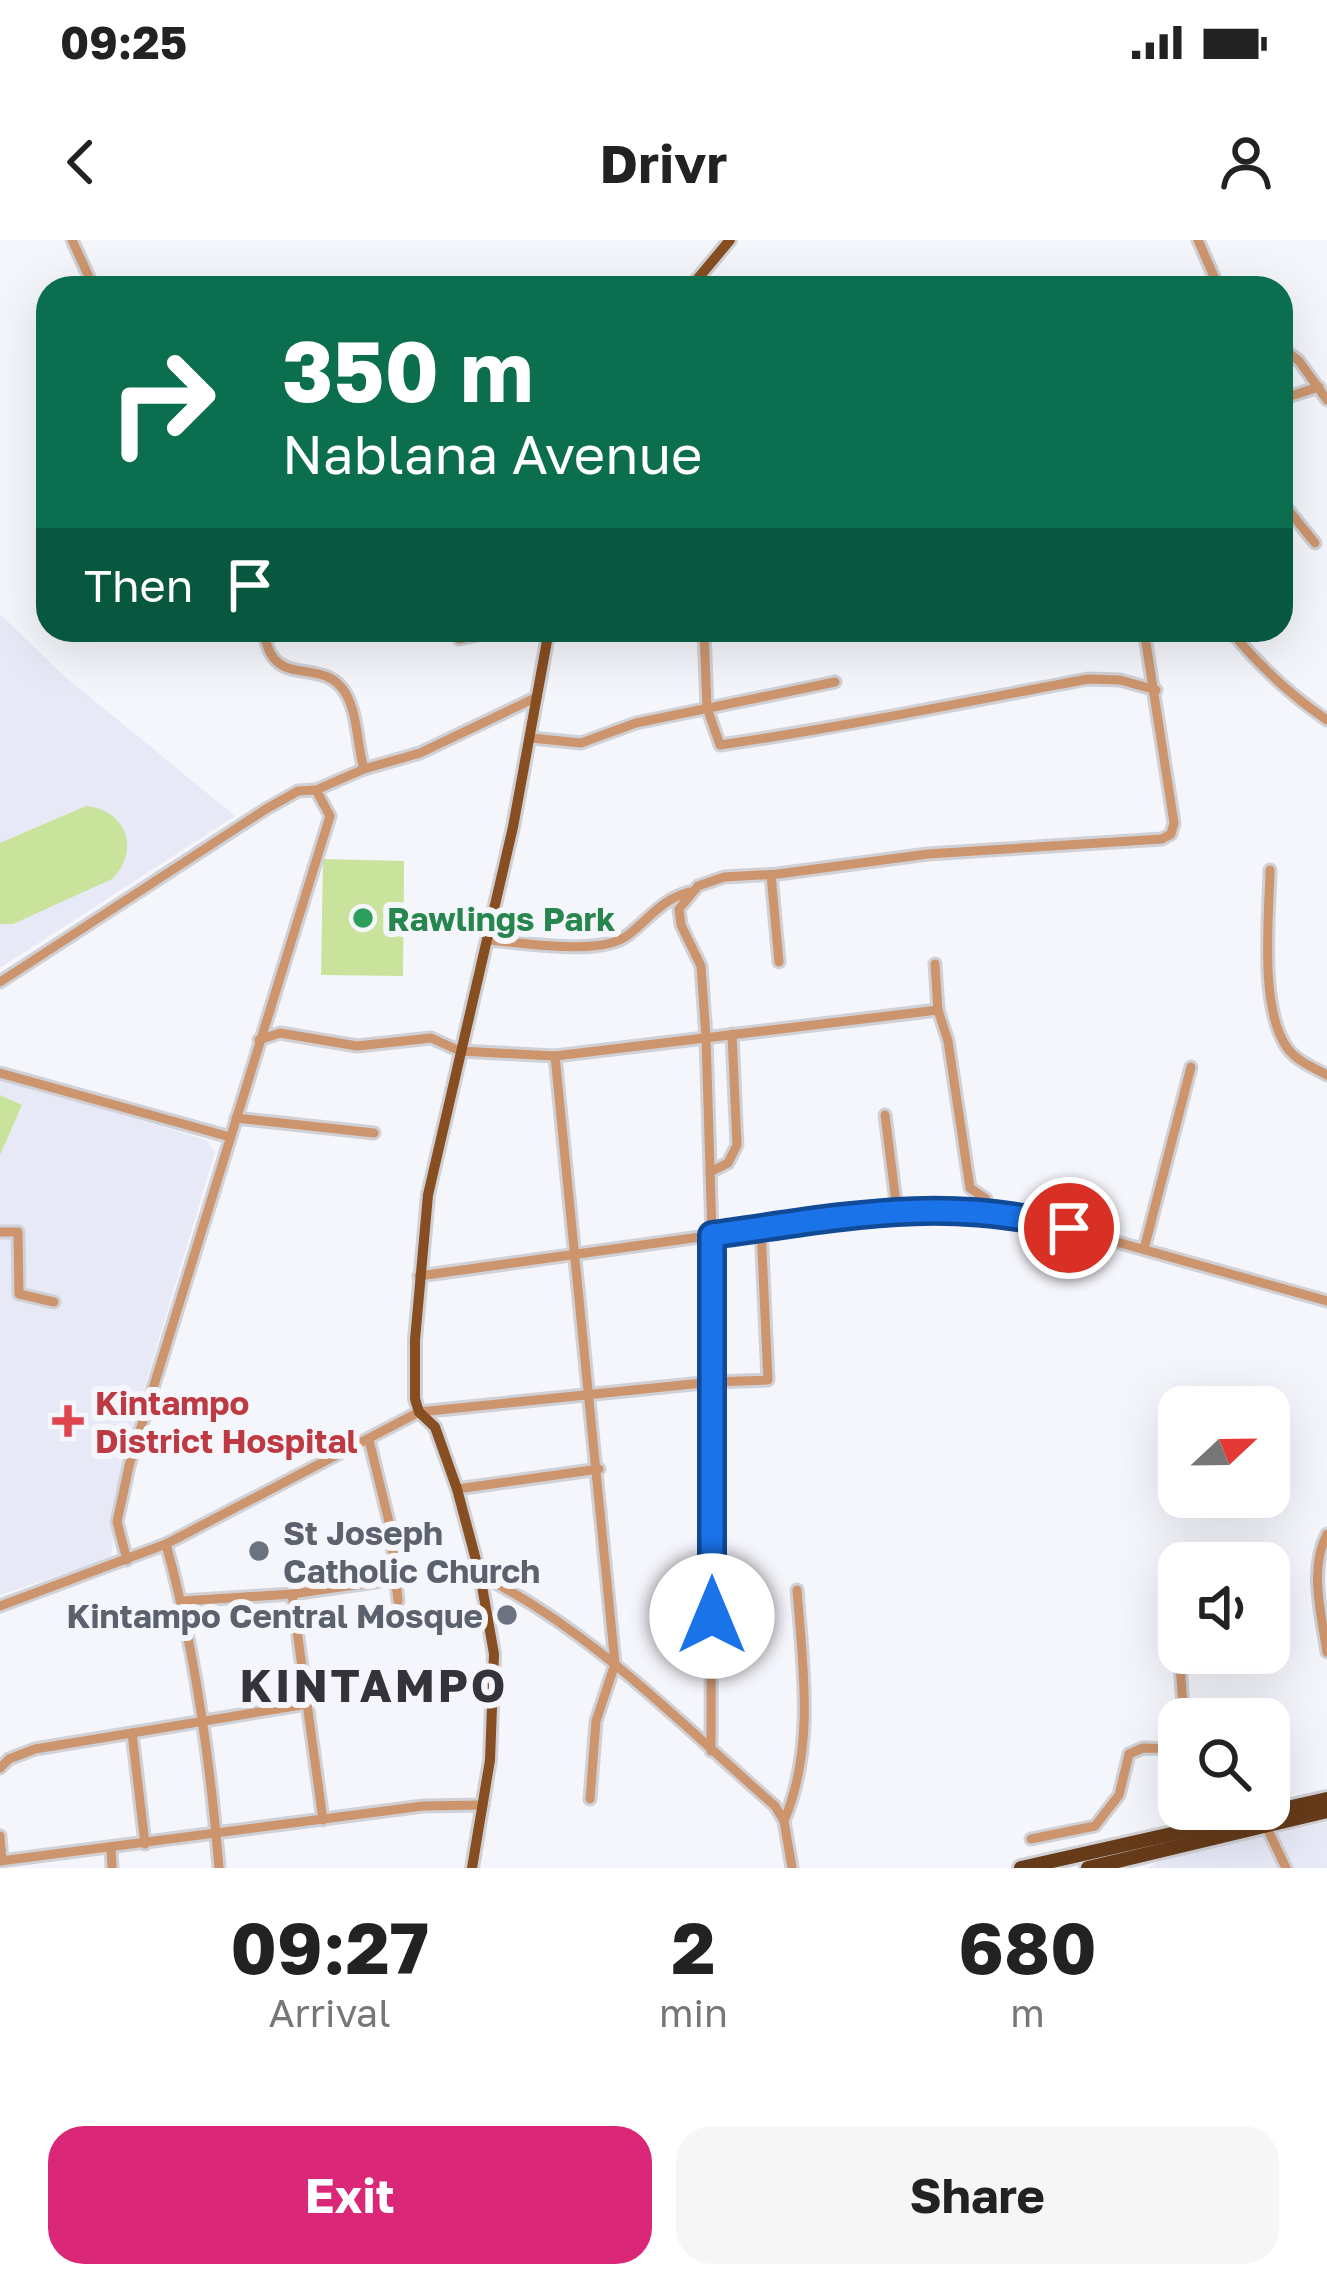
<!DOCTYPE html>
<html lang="en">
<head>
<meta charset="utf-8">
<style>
	body { margin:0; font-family:"Golos Text",sans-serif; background:#f6f6f6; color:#222; height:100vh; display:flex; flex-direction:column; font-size:45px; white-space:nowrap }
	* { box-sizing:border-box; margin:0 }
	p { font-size:39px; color:#767676 }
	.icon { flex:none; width:66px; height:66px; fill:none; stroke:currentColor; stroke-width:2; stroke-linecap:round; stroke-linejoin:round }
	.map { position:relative; height:1628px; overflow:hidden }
	.details { display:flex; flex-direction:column; background:#fff; flex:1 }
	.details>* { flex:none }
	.hud { position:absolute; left:36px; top:36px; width:1257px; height:366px; border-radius:36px; box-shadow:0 12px 48px #0002; background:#0b6e4f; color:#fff; overflow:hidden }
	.needle { width:78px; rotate:68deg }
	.tools { position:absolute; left:1158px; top:1146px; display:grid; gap:24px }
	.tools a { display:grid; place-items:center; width:132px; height:132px; border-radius:24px; background:#fff; box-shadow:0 12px 48px #0002; font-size:60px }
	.pin { position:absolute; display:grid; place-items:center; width:102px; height:102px; color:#fff; margin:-51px; border:6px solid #fff; border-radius:50%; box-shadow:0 3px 12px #0007 }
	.me { position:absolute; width:132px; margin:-66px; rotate:0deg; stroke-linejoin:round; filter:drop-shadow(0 0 9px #0008) }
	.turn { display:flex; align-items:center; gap:42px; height:252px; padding:0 48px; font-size:54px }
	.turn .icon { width:156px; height:156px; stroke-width:2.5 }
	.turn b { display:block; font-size:84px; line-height:102px }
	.then { display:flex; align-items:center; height:114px; padding:0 48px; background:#0003; gap:24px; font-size:45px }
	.eta { display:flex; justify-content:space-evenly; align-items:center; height:204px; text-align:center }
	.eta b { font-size:72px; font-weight:700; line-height:84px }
	.button { display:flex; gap:24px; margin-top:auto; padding:24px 48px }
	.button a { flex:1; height:138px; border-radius:36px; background:#db2777; color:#fff; font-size:48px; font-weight:700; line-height:138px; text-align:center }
	.button a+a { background:#f6f6f6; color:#222 }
	.status { display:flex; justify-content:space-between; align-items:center; height:84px; padding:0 60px; background:#fff; direction:ltr }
	.status svg { height:33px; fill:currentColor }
	header { display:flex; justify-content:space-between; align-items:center; height:156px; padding:0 48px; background:#fff; font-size:54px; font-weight:700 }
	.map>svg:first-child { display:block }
	.built { fill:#e8e9f7 }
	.green { fill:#c9e39c }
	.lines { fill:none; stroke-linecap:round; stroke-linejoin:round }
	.minor-casing { stroke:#d0d1d6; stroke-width:15 }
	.major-casing { stroke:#d0d1d6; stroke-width:16 }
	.highway-casing { stroke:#d0d1d6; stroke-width:20 }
	.minor { stroke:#cc956e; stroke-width:9 }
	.major { stroke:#874e22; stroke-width:10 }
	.highway { stroke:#663b1a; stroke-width:14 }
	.route-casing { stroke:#114b97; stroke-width:30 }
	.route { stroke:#1a73e8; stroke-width:21 }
	.leisure-dot { fill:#2e9e5b; stroke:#f5f6fc; stroke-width:4.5 }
	.health-dot { fill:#e0444e; stroke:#f5f6fc; stroke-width:4.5 }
	.worship-dot { fill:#6b7280; stroke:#f5f6fc; stroke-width:4.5 }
	.labels { text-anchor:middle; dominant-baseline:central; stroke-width:12; stroke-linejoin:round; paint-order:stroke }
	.leisure-label { font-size:33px; font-weight:bold; fill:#27864d; stroke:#f5f6fc; text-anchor:start }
	.health-label { font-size:33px; font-weight:bold; fill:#be3a42; stroke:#f5f6fc; text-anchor:start }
	.worship-label { font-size:33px; font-weight:bold; fill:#5b616d; stroke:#f5f6fc; text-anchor:start }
	.district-label { font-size:45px; font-weight:bold; letter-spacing:3px; fill:#333339; stroke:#f5f6fc }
</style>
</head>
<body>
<div class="status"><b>09:25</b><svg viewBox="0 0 49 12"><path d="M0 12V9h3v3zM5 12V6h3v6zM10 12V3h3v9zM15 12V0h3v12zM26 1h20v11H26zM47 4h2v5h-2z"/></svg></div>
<header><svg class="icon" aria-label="back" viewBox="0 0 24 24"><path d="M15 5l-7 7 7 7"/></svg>Drivr<svg class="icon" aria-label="person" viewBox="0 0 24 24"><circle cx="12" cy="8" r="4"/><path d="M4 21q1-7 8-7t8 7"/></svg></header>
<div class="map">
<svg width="1327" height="1628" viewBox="0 0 1327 1628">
	<rect width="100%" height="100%" fill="#f5f6fc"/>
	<!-- built -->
	<g class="built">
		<path d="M0 374 63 435 235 576 0 728Z"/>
		<path d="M0 838 206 900 215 912 122 1222 111 1318 0 1355Z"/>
		<path d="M1327 1582V1628H1149L1161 1619Z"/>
	</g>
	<!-- green -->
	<g class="green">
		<path d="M86 566C126 570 141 610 112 639L13 684H0V603Z"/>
		<path d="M323 619 404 621 403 736 321 735Z"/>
		<path d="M0 855 22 865 0 915Z"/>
	</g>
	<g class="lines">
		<defs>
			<g id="minor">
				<path d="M72 0 94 48"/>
				<path d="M1198 0 1219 48"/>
				<path d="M1281 107 1299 121 1327 160"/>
				<path d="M1281 159 1319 147"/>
				<path d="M1281 261 1315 303"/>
				<path d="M264 390C271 454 323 413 346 454 358 475 357 506 364 529"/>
				<path d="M704 390 707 468 720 505C843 487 965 462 1088 439L1120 440 1156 450"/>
				<path d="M1230 390C1259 426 1289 454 1327 480"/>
				<path d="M459 399 501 390"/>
				<path d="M531 498 581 503 636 483 835 442"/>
				<path d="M1270 630C1269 678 1259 770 1288 809 1297 821 1314 828 1327 835"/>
				<path d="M771 635 779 722"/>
				<path d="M487 700C522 702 600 717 628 695 650 678 661 660 689 652"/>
				<path d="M935 724 938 770"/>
				<path d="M0 742 266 569 298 551 316 550"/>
				<path d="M259 800 280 793 357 806 431 798 460 811 555 816 938 770 948 801 970 948 986 959 988 971"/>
				<path d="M555 816 615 1424 596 1481 590 1559"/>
				<path d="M0 833 230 897"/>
				<path d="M885 875 897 970"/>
				<path d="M236 878 374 893"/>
				<path d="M710 932 728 923 737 905 732 794"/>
				<path d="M0 992H18L19 1054 54 1062"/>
				<path d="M1144 1009 1191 827"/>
				<path d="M419 1036 815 981 951 968 1031 978 1327 1061"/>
				<path d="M369 1200 390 1286 398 1361"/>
				<path d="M457 1249 599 1229"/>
				<path d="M1327 1294C1309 1328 1321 1374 1327 1412"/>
				<path d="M166 1304C195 1409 210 1519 219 1628"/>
				<path d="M127 1320 117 1282 129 1226 330 576 316 550 364 529 420 513 537 457"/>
				<path d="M480 1335C592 1390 682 1485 775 1566L784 1581 792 1628"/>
				<path d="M292 1354 323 1580"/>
				<path d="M1175 1357 1184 1479"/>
				<path d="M182 1361 292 1354 396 1339"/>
				<path d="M0 1366 166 1304 419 1172 712 1142 768 1140 761 988"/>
				<path d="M132 1493 145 1604"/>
				<path d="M711 1511 712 995 706 797 701 726 681 685 679 669 698 646 724 637 778 634 928 614 1162 599 1171 594 1174 583 1144 390"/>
				<path d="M0 1528 9 1519 35 1509 307 1464"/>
				<path d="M1192 1569 1194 1589"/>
				<path d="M784 1581C815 1508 803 1427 797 1350"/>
				<path d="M1266 1586 1286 1628"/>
				<path d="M0 1596 2 1621"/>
				<path d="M1031 1599 1095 1586 1119 1555 1129 1514 1143 1508 1179 1509"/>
				<path d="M111 1607 112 1628"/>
				<path d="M0 1621 423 1566 483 1565"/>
			</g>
			<g id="major">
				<path d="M690 48 730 0"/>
				<path d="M472 1628 490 1520 494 1414 480 1335 457 1249 435 1187 419 1172 415 1159V1100L428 955 513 587 549 390"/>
			</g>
			<g id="highway">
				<path d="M1021 1628 1327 1559"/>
				<path d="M1088 1628 1327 1571"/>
			</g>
		</defs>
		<!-- minor casing -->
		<use href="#minor" class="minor-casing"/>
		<!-- major casing -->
		<use href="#major" class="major-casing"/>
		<!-- highway casing -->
		<use href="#highway" class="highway-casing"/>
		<!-- minor -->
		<use href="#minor" class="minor"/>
		<!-- major -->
		<use href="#major" class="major"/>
		<!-- highway -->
		<use href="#highway" class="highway"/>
	</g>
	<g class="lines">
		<defs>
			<path id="route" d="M712 1376V995C837 978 944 954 1069 988"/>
		</defs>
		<!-- route casing -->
		<use href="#route" class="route-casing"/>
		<!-- route -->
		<use href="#route" class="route"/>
	</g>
	<!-- markers -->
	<circle class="leisure-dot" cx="363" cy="678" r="12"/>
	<path class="health-dot" d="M62 1163h12v12h12v12h-12v12h-12v-12h-12v-12h12z"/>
	<g class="worship-dot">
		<circle cx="259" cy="1311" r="12"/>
		<circle cx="507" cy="1375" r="12"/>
	</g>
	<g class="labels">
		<!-- leisure labels -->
		<g class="leisure-label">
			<text x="387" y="678">Rawlings Park</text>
		</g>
		<!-- health labels -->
		<g class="health-label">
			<text x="95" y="1162">Kintampo<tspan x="95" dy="38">District Hospital</tspan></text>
		</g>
		<!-- worship labels -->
		<g class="worship-label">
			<text x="283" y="1292">St Joseph<tspan x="283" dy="38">Catholic Church</tspan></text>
			<text x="483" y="1375" text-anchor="end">Kintampo Central Mosque</text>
		</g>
		<!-- district labels -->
		<g class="district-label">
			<text x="374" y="1445">KINTAMPO</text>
		</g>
	</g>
</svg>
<div class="tools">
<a><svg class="needle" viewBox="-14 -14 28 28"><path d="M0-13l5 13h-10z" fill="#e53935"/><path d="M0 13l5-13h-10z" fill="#767676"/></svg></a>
<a><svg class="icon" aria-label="sound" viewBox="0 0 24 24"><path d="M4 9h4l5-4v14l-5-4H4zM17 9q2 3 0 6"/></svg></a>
<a><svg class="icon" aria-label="search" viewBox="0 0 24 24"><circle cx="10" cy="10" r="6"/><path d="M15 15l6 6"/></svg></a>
</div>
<div class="pin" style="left:1069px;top:988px;background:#d93025"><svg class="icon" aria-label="arrive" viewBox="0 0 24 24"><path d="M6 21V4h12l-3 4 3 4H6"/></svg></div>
<svg class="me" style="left:712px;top:1376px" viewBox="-20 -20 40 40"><circle r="19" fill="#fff"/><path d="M0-13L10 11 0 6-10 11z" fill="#1a73e8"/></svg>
<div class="hud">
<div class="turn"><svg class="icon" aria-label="right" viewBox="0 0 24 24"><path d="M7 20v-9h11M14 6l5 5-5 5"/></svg><div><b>350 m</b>Nablana Avenue</div></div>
<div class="then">Then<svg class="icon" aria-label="arrive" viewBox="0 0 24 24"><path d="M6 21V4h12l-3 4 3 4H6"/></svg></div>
</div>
</div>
<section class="details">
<div class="eta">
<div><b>09:27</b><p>Arrival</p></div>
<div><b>2</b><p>min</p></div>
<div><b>680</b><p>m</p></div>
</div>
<div class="button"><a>Exit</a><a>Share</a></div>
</section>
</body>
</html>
